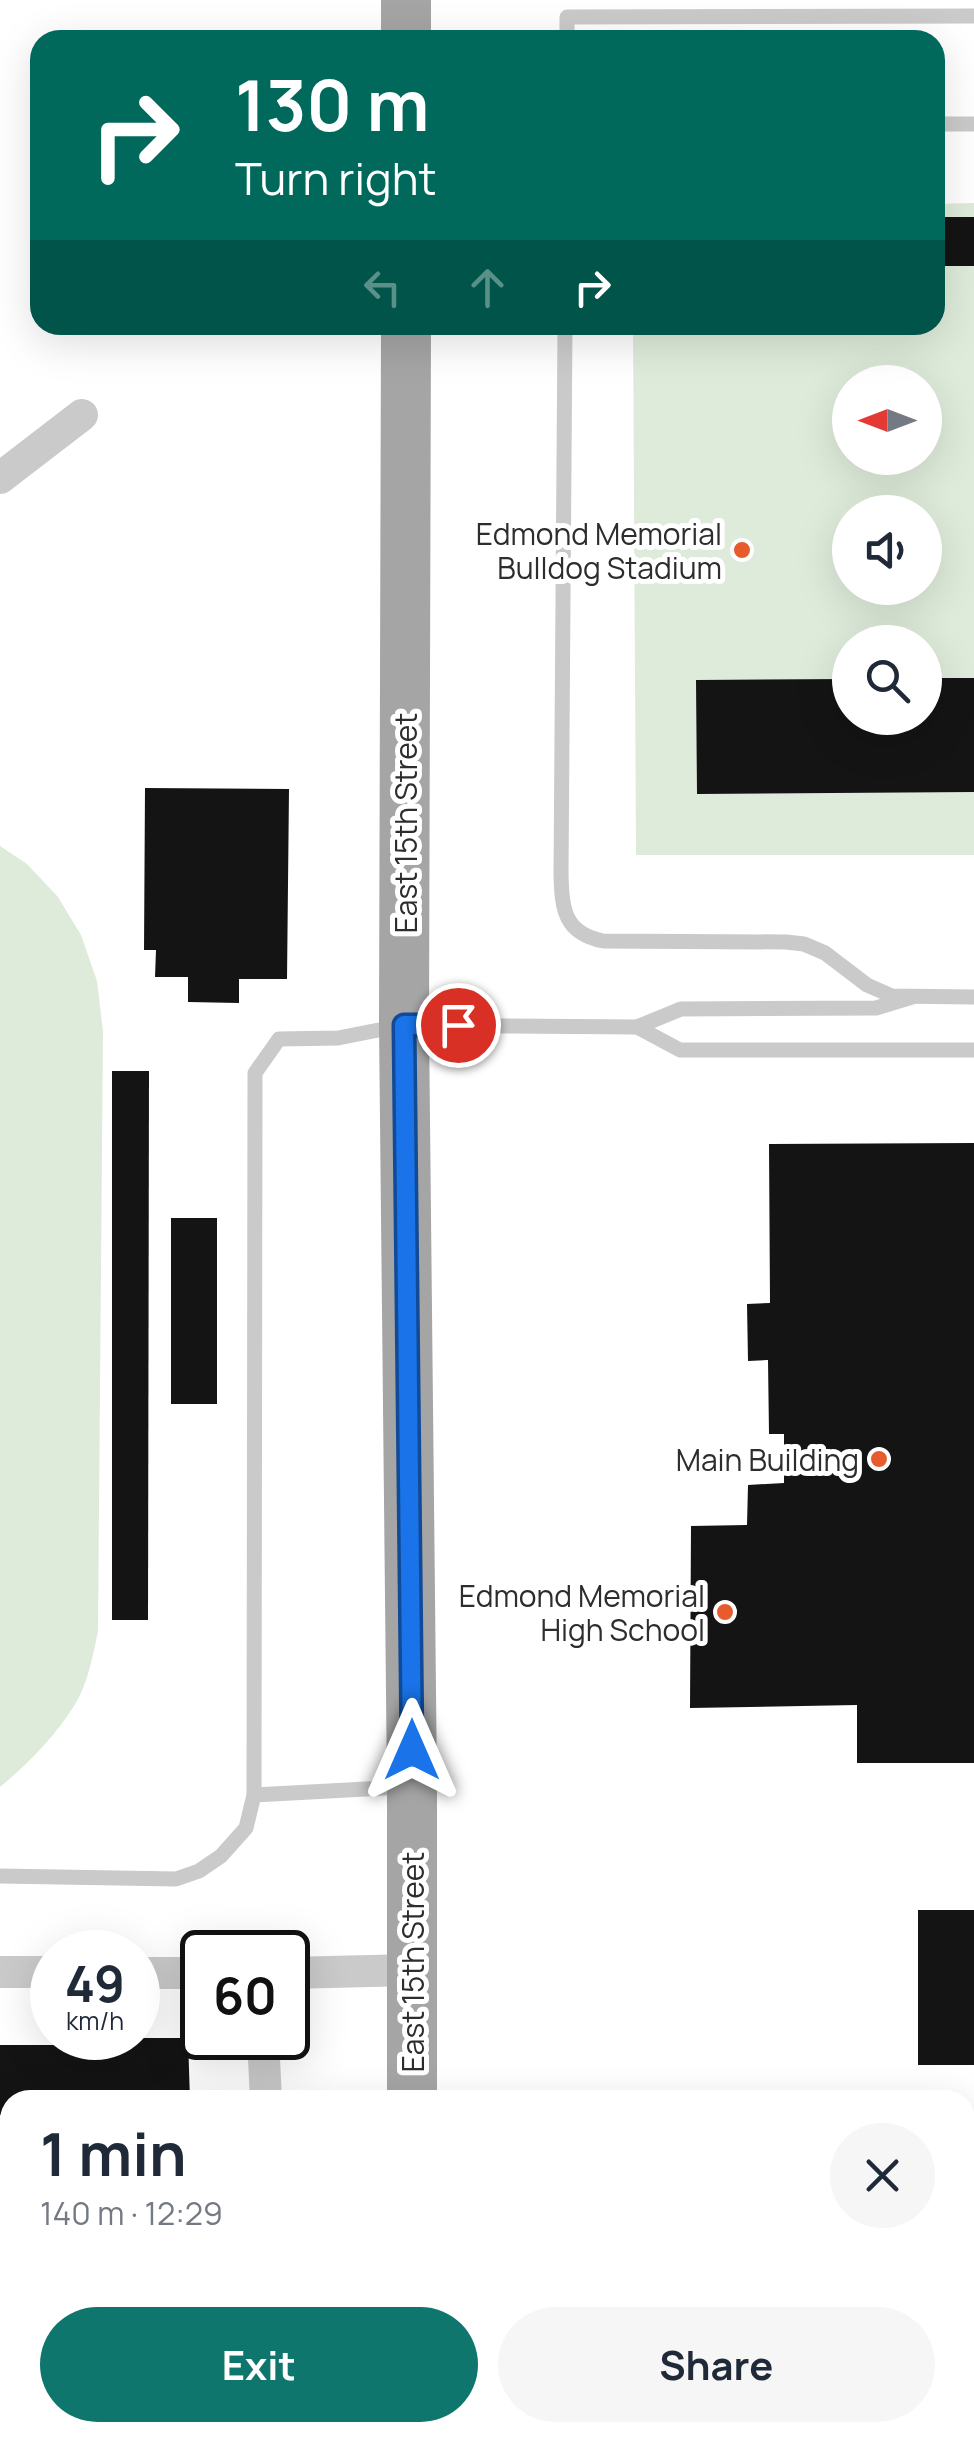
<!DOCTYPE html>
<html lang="en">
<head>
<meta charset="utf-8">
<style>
	body { margin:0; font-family:Manrope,sans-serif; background:#f6f6f7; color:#1f2937; height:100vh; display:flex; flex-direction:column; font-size:38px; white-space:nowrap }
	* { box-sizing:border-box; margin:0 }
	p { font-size:32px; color:#747a83 }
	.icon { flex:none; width:55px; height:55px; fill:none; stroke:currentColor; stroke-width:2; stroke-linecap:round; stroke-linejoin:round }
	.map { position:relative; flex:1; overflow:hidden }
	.panel { position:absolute; left:0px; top:2090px; width:975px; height:352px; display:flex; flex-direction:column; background:#fff; border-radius:30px 30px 0 0; box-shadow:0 10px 40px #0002 }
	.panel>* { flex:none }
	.top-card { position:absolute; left:30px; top:30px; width:915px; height:305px; border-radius:30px; box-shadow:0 10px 40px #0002; background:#00695c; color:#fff; overflow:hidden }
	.needle { width:65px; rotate:270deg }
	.tools { position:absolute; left:832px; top:365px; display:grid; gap:20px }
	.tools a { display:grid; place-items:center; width:110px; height:110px; border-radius:50%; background:#fff; box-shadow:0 10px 40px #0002; font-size:50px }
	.speed { position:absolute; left:30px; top:1930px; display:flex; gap:20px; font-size:50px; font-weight:700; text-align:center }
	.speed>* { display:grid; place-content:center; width:130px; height:130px; border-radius:50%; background:#fff; box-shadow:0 10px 40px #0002; line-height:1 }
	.speed small { font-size:25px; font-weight:400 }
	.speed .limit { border:5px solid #111; border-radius:15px; background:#fff; color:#111 }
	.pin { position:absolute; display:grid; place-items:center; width:85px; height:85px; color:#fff; margin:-42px; border:5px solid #fff; border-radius:50%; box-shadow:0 2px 10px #0007 }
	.me { position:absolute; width:110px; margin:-55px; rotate:0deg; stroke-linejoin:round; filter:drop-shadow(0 0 8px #0008) }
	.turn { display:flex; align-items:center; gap:35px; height:210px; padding:0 40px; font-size:45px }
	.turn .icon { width:130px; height:130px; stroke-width:2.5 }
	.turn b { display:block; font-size:70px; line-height:85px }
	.lanes { display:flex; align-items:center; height:95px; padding:0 40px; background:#0003; justify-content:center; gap:50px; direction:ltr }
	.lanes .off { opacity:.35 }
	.round { display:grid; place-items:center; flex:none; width:105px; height:105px; border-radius:52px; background:#f6f6f7 }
	.overview { display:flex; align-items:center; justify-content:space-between; height:170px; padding:0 40px }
	h1 { font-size:60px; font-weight:700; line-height:75px }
	.primary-button { display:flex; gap:20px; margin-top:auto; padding:20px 40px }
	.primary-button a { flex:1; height:115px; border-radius:60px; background:#0f766e; color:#fff; font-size:40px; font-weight:700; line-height:115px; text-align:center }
	.primary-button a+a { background:#f6f6f7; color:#1f2937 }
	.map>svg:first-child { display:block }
	.green { fill:#deebda; fill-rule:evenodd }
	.building { fill:#141414 }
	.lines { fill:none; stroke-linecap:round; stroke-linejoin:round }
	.lane { stroke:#cacaca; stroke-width:15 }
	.street { stroke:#cacaca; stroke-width:32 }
	.primary { stroke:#a5a5a5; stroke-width:50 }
	.route-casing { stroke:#114b97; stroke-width:25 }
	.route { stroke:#1a73e8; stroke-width:18 }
	.poi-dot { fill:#e75c2d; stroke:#fff; stroke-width:4 }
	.labels { text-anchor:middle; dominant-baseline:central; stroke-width:10; stroke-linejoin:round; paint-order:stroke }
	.poi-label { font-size:30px; fill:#2d2d2d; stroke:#fff; text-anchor:end }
	.street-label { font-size:30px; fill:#2d2d2d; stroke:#fff }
</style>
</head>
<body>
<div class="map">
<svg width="974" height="2442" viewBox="0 0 974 2442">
	<rect width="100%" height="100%" fill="#fff"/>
	<!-- green -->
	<g class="green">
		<path d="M974 203V855H636L633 325H935V204ZM850 382H925V458H850ZM850 512H925V588H850ZM850 642H925V718H850Z"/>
		<path d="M0 846 27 864 58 897 81 935 97 981 103 1031 98 1631C93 1655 88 1684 74 1706 56 1735 26 1766 0 1787Z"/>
		<path d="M965 2426H974V2442H822V2433L965 2432Z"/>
	</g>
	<!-- building -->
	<g class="building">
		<rect x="935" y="217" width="39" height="49"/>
		<path d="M925 678H974V792L697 794 696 680 850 679V718H925Z"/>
		<path d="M145 788 289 789 287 979H239V1003L188 1002V977H155L156 950H144Z"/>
		<path d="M112 1071H149L148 1620H112Z"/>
		<path d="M974 1143V1763H857V1705L690 1708 691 1526 747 1525 748 1485 784 1483V1434H769L768 1360 748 1361 747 1304 770 1303 769 1144Z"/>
		<rect x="171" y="1218" width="46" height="186"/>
		<rect x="918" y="1910" width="56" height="155"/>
		<path d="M62 2038H188L190 2100H10V2115H0V2045H62Z"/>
		<rect x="0" y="2336" width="10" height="72"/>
		<path d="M0 2420H10V2432H68V2442H0Z"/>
		<rect x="105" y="2432" width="79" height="10"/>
	</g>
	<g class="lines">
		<!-- lane -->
		<g class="lane">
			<path d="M567 40V17L974 16"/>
			<path d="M935 124H974"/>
			<path d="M565 325 561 875C562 909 564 933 603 941L786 942 804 944 825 953 867 985 892 996 974 997"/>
			<path d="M637 1027 680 1050H974"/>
			<path d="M254 1795 255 1073 279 1039 338 1038 404 1025 637 1027 681 1009 876 1008 912 997"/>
			<path d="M0 1876 176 1879 199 1871 221 1856 246 1828 254 1795 403 1787"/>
		</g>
		<!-- street -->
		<g class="street">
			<path d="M0 478 82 415"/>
			<path d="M0 1972H52"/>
			<path d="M138 1973H202"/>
			<path d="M288 1973 412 1970"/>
			<path d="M263 2038 266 2100"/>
			<path d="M267 2442V2432"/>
		</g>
		<!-- primary -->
		<g class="primary">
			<path d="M406 0V40"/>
			<path d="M406 325 404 1025 412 1787V2100"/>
			<path d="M411 2442V2432"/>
		</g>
	</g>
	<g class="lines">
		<defs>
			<path id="route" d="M412 1750 404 1025H458"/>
		</defs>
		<!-- route casing -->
		<use href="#route" class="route-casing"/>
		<!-- route -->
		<use href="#route" class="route"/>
	</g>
	<!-- markers -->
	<g class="poi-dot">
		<circle cx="742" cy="550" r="10"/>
		<circle cx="879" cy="1459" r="10"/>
		<circle cx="725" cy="1612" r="10"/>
	</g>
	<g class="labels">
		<!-- poi labels -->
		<g class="poi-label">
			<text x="722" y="533">Edmond Memorial<tspan x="722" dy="34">Bulldog Stadium</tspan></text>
			<text x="859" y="1459">Main Building</text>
			<text x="705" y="1595">Edmond Memorial<tspan x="705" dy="34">High School</tspan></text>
		</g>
		<!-- street labels -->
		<g class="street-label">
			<text transform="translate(405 823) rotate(-90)">East 15th Street</text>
			<text transform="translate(412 1962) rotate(-90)">East 15th Street</text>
		</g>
	</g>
</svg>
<div class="tools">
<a><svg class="needle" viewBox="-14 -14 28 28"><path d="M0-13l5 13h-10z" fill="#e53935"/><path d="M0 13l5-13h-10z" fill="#747a83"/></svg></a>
<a><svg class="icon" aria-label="sound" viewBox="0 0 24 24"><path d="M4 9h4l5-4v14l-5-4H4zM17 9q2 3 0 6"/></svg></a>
<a><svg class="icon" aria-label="search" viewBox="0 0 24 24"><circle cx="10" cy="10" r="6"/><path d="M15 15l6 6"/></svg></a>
</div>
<div class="speed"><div>49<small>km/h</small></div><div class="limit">60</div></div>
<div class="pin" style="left:458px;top:1025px;background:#d93025"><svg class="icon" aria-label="arrive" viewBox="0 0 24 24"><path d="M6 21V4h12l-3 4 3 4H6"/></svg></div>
<svg class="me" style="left:412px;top:1750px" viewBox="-20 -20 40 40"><path d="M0-17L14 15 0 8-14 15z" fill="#1a73e8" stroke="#fff" stroke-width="4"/></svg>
<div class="top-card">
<div class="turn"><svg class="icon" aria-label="right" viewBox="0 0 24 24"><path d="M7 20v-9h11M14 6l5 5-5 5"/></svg><div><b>130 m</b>Turn right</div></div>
<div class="lanes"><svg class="icon off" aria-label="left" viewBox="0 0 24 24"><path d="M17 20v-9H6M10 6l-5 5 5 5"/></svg><svg class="icon off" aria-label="ahead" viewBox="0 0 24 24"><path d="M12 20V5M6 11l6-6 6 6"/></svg><svg class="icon" aria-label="right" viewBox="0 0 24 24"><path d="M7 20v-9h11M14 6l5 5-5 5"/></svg></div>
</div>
<section class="panel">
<div class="overview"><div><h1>1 min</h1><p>140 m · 12:29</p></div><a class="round"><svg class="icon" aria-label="close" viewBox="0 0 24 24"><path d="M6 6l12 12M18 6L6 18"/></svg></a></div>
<div class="primary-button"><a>Exit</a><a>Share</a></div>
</section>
</div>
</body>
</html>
